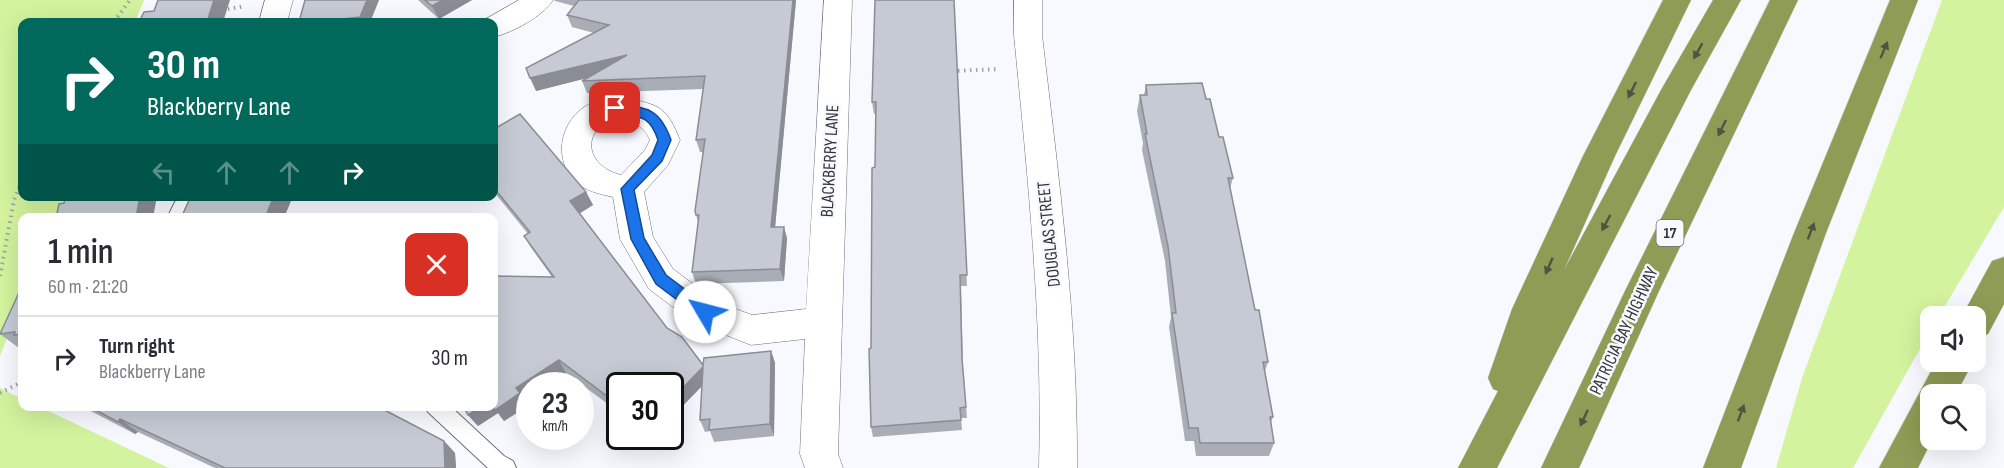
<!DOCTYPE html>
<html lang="en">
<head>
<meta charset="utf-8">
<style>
	body { margin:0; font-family:"Sofia Sans Condensed",sans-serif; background:#f7f7f7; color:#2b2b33; height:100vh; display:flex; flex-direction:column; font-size:22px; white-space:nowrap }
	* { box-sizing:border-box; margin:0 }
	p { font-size:20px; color:#7c7c81 }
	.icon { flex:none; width:33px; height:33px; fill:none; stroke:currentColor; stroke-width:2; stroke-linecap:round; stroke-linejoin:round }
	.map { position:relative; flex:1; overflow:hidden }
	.sheet { position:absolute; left:18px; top:213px; width:480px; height:198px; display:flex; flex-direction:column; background:#fff; border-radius:12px; box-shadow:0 6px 24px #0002 }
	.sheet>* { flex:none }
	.top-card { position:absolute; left:18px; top:18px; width:480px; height:183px; border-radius:12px; box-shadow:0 6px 24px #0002; background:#00695c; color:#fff; overflow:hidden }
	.fabs { position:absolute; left:1920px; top:306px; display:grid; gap:12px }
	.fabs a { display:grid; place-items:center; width:66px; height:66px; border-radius:12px; background:#fff; box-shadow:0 6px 24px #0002; font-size:30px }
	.speed { position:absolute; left:516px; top:372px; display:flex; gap:12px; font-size:30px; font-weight:700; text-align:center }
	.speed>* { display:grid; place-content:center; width:78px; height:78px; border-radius:50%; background:#fff; box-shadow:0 6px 24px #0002; line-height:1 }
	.speed small { font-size:15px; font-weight:400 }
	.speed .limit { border:3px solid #111; border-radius:9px; background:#fff; color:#111 }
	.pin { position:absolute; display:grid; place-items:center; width:51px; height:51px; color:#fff; margin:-26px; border-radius:12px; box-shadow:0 3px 9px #0006 }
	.me { position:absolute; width:66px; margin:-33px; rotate:307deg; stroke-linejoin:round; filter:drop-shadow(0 0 4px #0008) }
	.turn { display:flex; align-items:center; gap:21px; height:126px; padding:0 30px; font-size:27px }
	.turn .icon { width:78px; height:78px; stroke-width:2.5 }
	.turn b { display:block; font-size:42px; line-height:51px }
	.lanes { display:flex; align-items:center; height:57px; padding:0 30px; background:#0003; justify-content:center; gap:30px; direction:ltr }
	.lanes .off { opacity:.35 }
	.round { display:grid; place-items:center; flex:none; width:63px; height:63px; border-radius:12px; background:#f7f7f7 }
	.headline { display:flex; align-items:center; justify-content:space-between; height:102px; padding:0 30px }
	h1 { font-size:36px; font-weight:600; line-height:45px }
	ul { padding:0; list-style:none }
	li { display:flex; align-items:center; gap:18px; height:84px; padding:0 30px; border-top:2px solid #e1e1e2 }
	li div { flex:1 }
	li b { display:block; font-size:22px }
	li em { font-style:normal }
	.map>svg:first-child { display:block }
	.green { fill:#d3f39e }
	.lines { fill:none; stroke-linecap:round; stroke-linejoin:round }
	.lane-casing { stroke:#6c707a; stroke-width:2 }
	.street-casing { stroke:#6c707a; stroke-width:1 }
	.highway-casing { stroke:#d6d7d7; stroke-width:1 }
	.path { stroke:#9ea0a5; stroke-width:4; stroke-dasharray:1.5 4.5; stroke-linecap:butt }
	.lane { fill:#fff; fill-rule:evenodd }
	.street { fill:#fff; fill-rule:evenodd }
	.highway { fill:#8e9c55; fill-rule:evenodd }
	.wall { fill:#a9aeb6 }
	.shaded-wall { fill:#8a8d94 }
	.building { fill:#c5cad4; stroke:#8a8d94; stroke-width:1.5 }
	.oneway { fill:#4e5441 }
	.route { fill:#1a73e8; stroke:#114b97; stroke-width:1.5 }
	.labels { text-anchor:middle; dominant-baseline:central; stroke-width:5; stroke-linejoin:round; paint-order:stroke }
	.shield { fill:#f7f9fe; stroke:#6e7074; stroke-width:1.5 }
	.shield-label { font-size:16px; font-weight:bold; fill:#333539 }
	.street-label { font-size:18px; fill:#333539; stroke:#f7f9fe }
</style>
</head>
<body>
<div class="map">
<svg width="2004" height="468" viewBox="0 0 2004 468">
	<rect width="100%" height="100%" fill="#f7f9fe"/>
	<!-- green -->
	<g class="green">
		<path d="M0 0H144L135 22H22V196L64 197 56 217 22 218V300L0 356Z"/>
		<path d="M1942 0H2004V207L1939 316H1930V331L1853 468H1776L1802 378Z"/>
		<path d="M0 388 22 399V406L40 407 169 468H0Z"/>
	</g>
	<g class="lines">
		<defs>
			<g id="lane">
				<path d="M178 196H196L185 218H167Z"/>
				<path d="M425 406H450L504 456 513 461 516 468H488L428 412Z"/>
			</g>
			<g id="street">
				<path d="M265 0H293L287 22H259Z"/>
				<path d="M519 0H553C542 17 513 32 494 37V22H483L484 20Z"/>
				<path d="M824 0H852L838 454 843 468H805L800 454 805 339 751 345 693 322 649 289 620 239 613 197C600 194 585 191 575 181 553 159 560 122 586 106 601 97 619 97 635 100 645 102 657 105 664 112 672 120 676 131 680 140L668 165 644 192 653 237 673 269 717 302 752 315 806 309ZM615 119C632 121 642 123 650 140L645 150 621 175C585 166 580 130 615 119Z"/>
				<path d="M1014 0H1042V35C1059 179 1078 323 1077 468H1039C1043 323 1028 179 1014 35Z"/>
			</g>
			<g id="highway">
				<path d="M1663 0H1691L1615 156 1564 270 1661 90 1713 0H1741L1691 90 1497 468H1458L1498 391 1493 389 1488 378 1512 309 1583 156Z"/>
				<path d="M1770 0H1798L1659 291 1579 468H1541L1625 291Z"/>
				<path d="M1890 0H1918L1826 233 1741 468H1703L1794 233Z"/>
				<path d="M2004 257V304L1988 334 1976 339V316H1962L1992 261Z"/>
				<path d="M1936 362H1973L1956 394H1930V440H1932L1918 468H1879Z"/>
			</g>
		</defs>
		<!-- lane casing -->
		<use href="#lane" class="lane-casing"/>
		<!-- street casing -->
		<use href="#street" class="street-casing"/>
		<!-- highway casing -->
		<use href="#highway" class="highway-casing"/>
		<!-- path -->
		<g class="path">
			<path d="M222 10 245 6"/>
			<path d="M114 22 130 0"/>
			<path d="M952 71 999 69"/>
			<path d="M0 276 14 200 22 181"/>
			<path d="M0 393 22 382"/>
		</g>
		<!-- lane -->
		<use href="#lane" class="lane"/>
		<!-- street -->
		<use href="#street" class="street"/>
		<!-- highway -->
		<use href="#highway" class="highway"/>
	</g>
	<!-- wall -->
	<g class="wall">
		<path d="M305 0H379L370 22H299Z"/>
		<path d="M418 0H472L439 19Z"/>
		<path d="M554 0H796L775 227 787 238 784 281 696 284 692 272 698 222 696 215 703 152H700L696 140 703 89 587 93 582 81 586 78 536 91 594 33 572 27 567 15 574 6 555 1Z"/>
		<path d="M954 0 967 286H961L963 365 967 418H961L962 430 873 437 871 427 876 114H874L872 102Z"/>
		<path d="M1146 85 1206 99 1233 178 1230 188 1255 310 1268 362 1265 371 1273 417 1271 422 1274 443 1269 456H1196L1194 441H1185L1169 327 1171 317 1165 261 1142 150 1143 143 1137 111 1140 95H1144Z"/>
		<path d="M494 129 586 192 593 205 580 213 667 328 703 365 771 351 775 363 774 436 714 442 710 431 705 432 700 420 702 385 620 386V413L566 373 530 386V396L525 400 529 405 504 421 498 413 478 426 468 415 552 277 532 249 524 236 528 234 494 192Z"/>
		<path d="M22 286V347L19 348 0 334Z"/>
		<path d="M81 406H377L444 441 455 453 456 468H215L138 432 135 434Z"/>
	</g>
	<!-- shaded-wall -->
	<g class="shaded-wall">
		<path d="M214 0H230L223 22H207Z"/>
		<path d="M367 0H379L370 22H363L360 17Z"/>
		<path d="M443 0H472L439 19 432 6Z"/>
		<path d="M793 0H796L774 239 771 227Z"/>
		<path d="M627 55 631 67 536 91 530 78Z"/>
		<path d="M586 192 593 205 577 215 570 201Z"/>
		<path d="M140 196H157L153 218H136Z"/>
		<path d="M274 196H293L284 218H265Z"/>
		<path d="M784 227 787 238 784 281 780 269Z"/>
		<path d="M771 351 775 363 774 436 770 424Z"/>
		<path d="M559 360 566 373 546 386H530V396L525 400 529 405 504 421 498 413 478 426 468 415 481 406H493L516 388Z"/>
		<path d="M703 367 709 379 670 419V401Z"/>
		<path d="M120 419 138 432 135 434 118 422Z"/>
		<path d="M444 441 455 453 456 468H445Z"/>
	</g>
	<!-- building -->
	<g class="building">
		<path d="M158 0H214L207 22H139L144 12 154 11Z"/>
		<path d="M305 0H367L360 17 316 22H299Z"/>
		<path d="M425 0H443L432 6Z"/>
		<path d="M579 0H793L771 227H784L780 269 692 272 699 215H696L695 211 705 139 696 140 705 76 582 81 627 55 530 78 526 68 609 25 567 15Z"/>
		<path d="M875 0H954L967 275H960L962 359 966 407 960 408 961 420 871 427 869 349 871 348 872 168 875 167 876 102H872Z"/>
		<path d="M1202 83 1206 99H1210L1219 137H1223L1233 178H1228L1255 310H1259L1268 362H1263L1273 417H1270L1274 443H1200L1198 428H1189L1172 313H1176L1168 246 1145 134H1147L1140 95H1147L1146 85Z"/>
		<path d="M520 114 586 192 570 201 667 328 682 337 703 365 704 358 771 351 770 424 709 430 710 419 700 420 703 367 670 401V386H620V406L559 360 516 388 520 393 495 410 493 406 494 276 554 277 524 236 530 232 494 188V129Z"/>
		<path d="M65 196H140L136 218H56L59 204 64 203Z"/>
		<path d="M191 196H274L265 218H181Z"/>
		<path d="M22 286V334L14 335 15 332 0 334Z"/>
		<path d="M88 406H377L444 441 445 468H225L120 419 118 422Z"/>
		<path d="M463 406H481L468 415Z"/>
	</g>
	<!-- one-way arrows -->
	<defs><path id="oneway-solid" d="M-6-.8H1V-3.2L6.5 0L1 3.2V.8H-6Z" transform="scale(1.5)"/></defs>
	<g class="oneway">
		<use href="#oneway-solid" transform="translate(1884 50) rotate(-67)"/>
		<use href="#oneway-solid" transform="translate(1698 51) rotate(119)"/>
		<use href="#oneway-solid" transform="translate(1632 90) rotate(117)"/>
		<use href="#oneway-solid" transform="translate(1722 128) rotate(116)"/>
		<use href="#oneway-solid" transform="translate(1606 223) rotate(118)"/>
		<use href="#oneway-solid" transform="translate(1811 231) rotate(-69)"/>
		<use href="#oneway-solid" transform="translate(1549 266) rotate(114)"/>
		<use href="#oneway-solid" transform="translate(1741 413) rotate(-70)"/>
		<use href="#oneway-solid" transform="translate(1584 418) rotate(115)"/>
	</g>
	<!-- route -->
	<path class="route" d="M615 104C647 108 659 107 671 140L662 161 634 190 644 238 666 275 710 308 712 312 710 317H700L656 284 631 239 621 189 652 155 658 140C648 110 636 119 611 112L609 108 611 105Z"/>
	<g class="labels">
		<!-- shield labels -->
		<rect class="shield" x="1656.5" y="220" width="27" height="26" rx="4.5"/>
		<g class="shield-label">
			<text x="1670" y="233">17</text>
		</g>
		<!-- street labels -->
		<g class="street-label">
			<text transform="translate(830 161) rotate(-87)">BLACKBERRY LANE</text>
			<text transform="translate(1049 234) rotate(-96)">DOUGLAS STREET</text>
			<text transform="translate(1624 331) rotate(-65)">PATRICIA BAY HIGHWAY</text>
		</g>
	</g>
</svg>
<div class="fabs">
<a><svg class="icon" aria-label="sound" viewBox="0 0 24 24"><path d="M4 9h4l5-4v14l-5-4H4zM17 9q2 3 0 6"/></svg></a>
<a><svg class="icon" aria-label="search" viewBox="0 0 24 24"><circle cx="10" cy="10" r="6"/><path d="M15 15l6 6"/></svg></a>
</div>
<div class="speed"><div>23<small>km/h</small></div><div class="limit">30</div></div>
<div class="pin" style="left:615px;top:108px;background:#d93025"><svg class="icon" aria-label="arrive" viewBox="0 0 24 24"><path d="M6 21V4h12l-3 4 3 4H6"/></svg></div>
<svg class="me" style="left:705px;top:312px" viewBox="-20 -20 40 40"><circle r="19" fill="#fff"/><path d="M0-13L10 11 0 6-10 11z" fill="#1a73e8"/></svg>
<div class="top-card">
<div class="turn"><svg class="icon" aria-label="right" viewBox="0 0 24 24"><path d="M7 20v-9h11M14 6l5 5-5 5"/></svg><div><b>30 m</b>Blackberry Lane</div></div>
<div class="lanes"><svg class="icon off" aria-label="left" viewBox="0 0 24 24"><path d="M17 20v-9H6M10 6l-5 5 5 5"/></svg><svg class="icon off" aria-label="ahead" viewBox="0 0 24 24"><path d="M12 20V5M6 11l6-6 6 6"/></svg><svg class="icon off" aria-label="ahead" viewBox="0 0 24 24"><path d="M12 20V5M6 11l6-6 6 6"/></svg><svg class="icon" aria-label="right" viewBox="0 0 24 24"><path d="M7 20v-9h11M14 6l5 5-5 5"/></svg></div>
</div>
<section class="sheet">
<div class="headline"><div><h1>1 min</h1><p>60 m · 21:20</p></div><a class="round" style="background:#d93025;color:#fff"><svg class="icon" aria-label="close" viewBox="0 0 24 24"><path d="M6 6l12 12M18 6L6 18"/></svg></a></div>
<ul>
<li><svg class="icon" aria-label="right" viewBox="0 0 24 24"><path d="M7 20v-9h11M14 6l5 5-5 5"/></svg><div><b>Turn right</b><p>Blackberry Lane</p></div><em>30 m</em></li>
</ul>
</section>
</div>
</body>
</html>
